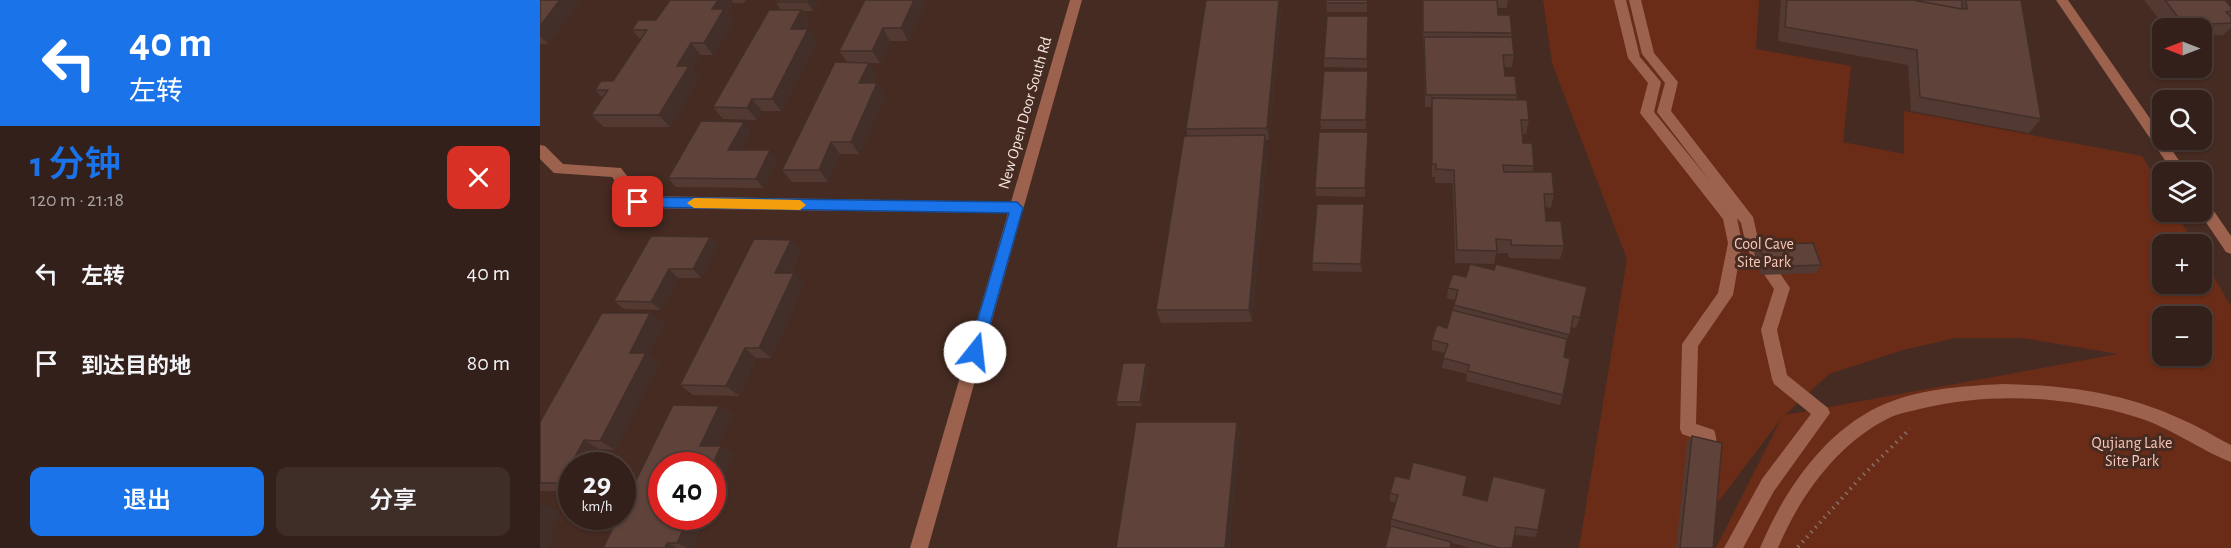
<!DOCTYPE html>
<html lang="zh">
<head>
<meta charset="utf-8">
<style>
	body { margin:0; font-family:"Alegreya Sans","Noto Sans SC",sans-serif; background:#3f2d27; color:#f1f3f6; height:100vh; display:flex; flex-direction:column; font-size:22px; white-space:nowrap }
	* { box-sizing:border-box; margin:0 }
	p { font-size:20px; color:#a9a3a2 }
	.icon { flex:none; width:33px; height:33px; fill:none; stroke:currentColor; stroke-width:2; stroke-linecap:round; stroke-linejoin:round }
	.map { position:relative; flex:1; overflow:hidden }
	.sheet { display:flex; flex-direction:column; background:#34201a; width:540px }
	.sheet>* { flex:none }
	.guide { background:#1a73e8; color:#fff; overflow:hidden }
	.needle { width:39px; rotate:270deg }
	.controls { position:absolute; left:1612px; top:18px; display:grid; gap:12px }
	.controls a { display:grid; place-items:center; width:60px; height:60px; border-radius:12px; background:#34201a; box-shadow:0 2px 4px #0004,0 0 0 2px #4e3e39; font-size:30px }
	.speed { position:absolute; left:18px; top:452px; display:flex; gap:12px; font-size:30px; font-weight:700; text-align:center }
	.speed>* { display:grid; place-content:center; width:78px; height:78px; border-radius:50%; background:#34201a; box-shadow:0 2px 4px #0004,0 0 0 2px #4e3e39; line-height:1 }
	.speed small { font-size:15px; font-weight:400 }
	.speed .limit { border:9px solid #d22; background:#fff; color:#111 }
	.pin { position:absolute; display:grid; place-items:center; width:51px; height:51px; color:#fff; margin:-26px; border-radius:12px; box-shadow:0 3px 9px #0006 }
	.me { position:absolute; width:66px; margin:-33px; rotate:16deg; stroke-linejoin:round; filter:drop-shadow(0 0 4px #0008) }
	.turn { display:flex; align-items:center; gap:21px; height:126px; padding:0 30px; font-size:27px }
	.turn .icon { width:78px; height:78px; stroke-width:2.5 }
	.turn b { display:block; font-size:42px; line-height:51px }
	.round { display:grid; place-items:center; flex:none; width:63px; height:63px; border-radius:12px; background:#3f2d27 }
	.overview { display:flex; align-items:center; justify-content:space-between; height:102px; padding:0 30px }
	h1 { font-size:36px; font-weight:600; line-height:45px; color:#1a73e8 }
	.cta { display:flex; gap:12px; margin-top:auto; padding:12px 30px }
	.cta a { flex:1; height:69px; border-radius:12px; background:#1a73e8; color:#fff; font-size:24px; font-weight:600; line-height:69px; text-align:center }
	.cta a+a { background:#3f2d27; color:#f1f3f6 }
	ul { padding:0; list-style:none }
	li { display:flex; align-items:center; gap:18px; height:90px; padding:0 30px }
	li div { flex:1 }
	li b { display:block; font-size:22px }
	li em { font-style:normal }
	main { display:flex; flex:1; min-height:0 }
	.map>svg:first-child { display:block }
	.green { fill:#6a2c16; fill-rule:evenodd }
	.lines { fill:none; stroke-linecap:round; stroke-linejoin:round }
	.path { stroke:#867068; stroke-width:4; stroke-dasharray:1.5 5; stroke-linecap:butt }
	.minor { fill:#9c624e; fill-rule:evenodd }
	.wall { fill:#523a32 }
	.shaded-wall { fill:#422f29 }
	.building { fill:#5f433a; stroke:#422f29; stroke-width:1.5 }
	.route { fill:#1a73e8; stroke:#114b97; stroke-width:1.5 }
	.slow { fill:#f59e0b }
	.labels { text-anchor:middle; dominant-baseline:central; stroke-width:6; stroke-linejoin:round; paint-order:stroke }
	.street-label { font-size:16px; fill:#f6e5df; stroke:#452b22 }
	.park-label { font-size:16px; fill:#f8c7b7; stroke:#452b22 }
</style>
</head>
<body>
<main>
<section class="sheet">
<div class="guide">
<div class="turn"><svg class="icon" aria-label="left" viewBox="0 0 24 24"><path d="M17 20v-9H6M10 6l-5 5 5 5"/></svg><div><b>40 m</b>左转</div></div>
</div>
<div class="overview"><div><h1>1 分钟</h1><p>120 m · 21:18</p></div><a class="round" style="background:#d93025;color:#fff"><svg class="icon" aria-label="close" viewBox="0 0 24 24"><path d="M6 6l12 12M18 6L6 18"/></svg></a></div>
<ul>
<li><svg class="icon" aria-label="left" viewBox="0 0 24 24"><path d="M17 20v-9H6M10 6l-5 5 5 5"/></svg><div><b>左转</b></div><em>40 m</em></li>
<li><svg class="icon" aria-label="arrive" viewBox="0 0 24 24"><path d="M6 21V4h12l-3 4 3 4H6"/></svg><div><b>到达目的地</b></div><em>80 m</em></li>
</ul>
<div class="cta"><a>退出</a><a>分享</a></div>
</section>
<div class="map">
<svg width="1691" height="548" viewBox="0 0 1691 548">
	<rect width="100%" height="100%" fill="#452b22"/>
	<!-- green -->
	<path class="green" d="M1003 0H1219L1216 49 1311 66 1303 142 1364 154V111L1602 156 1623 191V212H1635L1655 244H1623V284H1662V257L1691 306V548H1176L1241 419 1143 548H1039L1087 259 1012 63ZM1623 316H1662V356H1623ZM1416 338H1482L1578 354 1245 415 1289 374 1363 350Z"/>
	<g class="lines">
		<!-- path -->
		<path class="path" d="M1258 547 1322 476 1370 429"/>
		<!-- minor -->
		<g class="minor">
			<path d="M530 0H542L388 548H370L468 213 98 208 93 206 72 177 14 173 0 159V145L5 146 23 164 81 168 102 196 471 202Z"/>
			<path d="M1074 0H1086L1100 57 1121 82 1114 112 1170 181 1117 112 1125 83 1102 54 1089 0H1101L1114 53 1138 82 1131 111 1213 217 1219 243 1250 288 1237 330 1247 375 1288 408 1290 413 1234 491 1203 548H1184L1222 479 1271 414 1234 384 1232 379 1221 330 1234 289 1207 249 1201 223 1197 218 1202 243 1193 295 1158 346 1156 424 1174 430C1178 439 1177 455 1173 465L1167 467 1161 465 1158 459 1159 440 1142 434 1140 429 1142 344 1178 293 1188 243 1183 219 1100 113 1108 83 1088 58Z"/>
			<path d="M1516 0H1528L1647 172H1633Z"/>
			<path d="M1662 199 1667 201 1691 236V254L1686 252 1659 212H1662Z"/>
			<path d="M1463 384C1522 385 1580 392 1634 416 1654 424 1672 435 1691 445V462C1658 449 1630 427 1596 417 1529 396 1452 392 1384 408 1372 411 1359 413 1349 418 1298 443 1259 497 1238 548H1220C1243 493 1282 434 1338 407 1376 389 1422 386 1463 384Z"/>
		</g>
	</g>
	<!-- wall -->
	<g class="wall">
		<path d="M0 0H40L8 44H0Z"/>
		<path d="M130 0H206L204 3H193L187 13 194 21 173 55H161L152 69 159 78 130 127H64L51 115 63 98 55 90 73 81 101 40 92 30 116 20Z"/>
		<path d="M279 0 273 11H262L269 23 266 29H268L277 41 241 111H222L217 120 183 119 173 107 241 10 236 2Z"/>
		<path d="M386 0 368 41H350L340 63H329L336 75 333 83H337L345 96 319 154H300L288 182H252L242 170 307 62 299 51Z"/>
		<path d="M786 0H827V12H787Z"/>
		<path d="M882 0H968L967 8H958V15L972 33 971 37 974 55 972 67H964L965 76 977 95 976 100 989 120 986 134H982L983 143 994 166 992 172 1014 194 1011 208 1005 207 1006 221 1024 246 1020 259 969 258 968 253H956L954 264 915 263 913 183H895V177H892V107H885L884 45H883Z"/>
		<path d="M1241 0H1481L1501 119 1489 133 1371 111 1368 65 1238 41Z"/>
		<path d="M1604 0H1685L1691 7V15L1690 16 1691 17V28L1683 35 1662 36V28H1626Z"/>
		<path d="M741 6 729 140H725L727 150 712 322 621 323 616 310 648 136 646 129Z"/>
		<path d="M828 16 827 68 784 67V58Z"/>
		<path d="M828 80 826 129H781L780 120Z"/>
		<path d="M211 131 201 150 237 159 223 188 136 187 128 178Z"/>
		<path d="M828 132 825 197 776 196 775 188Z"/>
		<path d="M824 204 822 272 773 271 772 263Z"/>
		<path d="M170 237 178 245 161 278H138L121 310 84 309 74 301Z"/>
		<path d="M251 240 261 251 251 273 264 284 231 358H216L199 396 153 395 140 385Z"/>
		<path d="M1219 245 1281 265 1276 273 1221 275 1214 253Z"/>
		<path d="M908 288 1040 318 1036 328 1031 327 1026 345 1024 357 1023 395 1020 405 926 381 927 374 902 368 905 353 892 350V340L907 328 913 311 915 300 907 298Z"/>
		<path d="M110 313 124 324 108 354 119 363 75 450 59 449 32 465V491H0V422Z"/>
		<path d="M608 367 602 406H578L576 402Z"/>
		<path d="M179 406 192 415 178 446H181L193 455 172 503V465L153 548H63Z"/>
		<path d="M1152 436 1173 548H1136L1147 442Z"/>
		<path d="M850 493 923 495 998 530 995 537 975 535 972 548H930L851 526V519L856 503 850 501Z"/>
	</g>
	<!-- shaded-wall -->
	<g class="shaded-wall">
		<path d="M20 0H40L8 44 0 36V26Z"/>
		<path d="M178 0H192L193 3 187 13 194 21 173 55 164 43 172 9Z"/>
		<path d="M268 0H279L273 11 267 2Z"/>
		<path d="M374 0H386L368 41 361 28Z"/>
		<path d="M739 0H740L741 6 729 140 727 128Z"/>
		<path d="M261 10 269 23 260 41 251 29Z"/>
		<path d="M343 28 350 41 340 63 332 51Z"/>
		<path d="M268 29 277 41 241 111 232 99Z"/>
		<path d="M151 43 161 55 152 69 159 78 130 127 119 115 137 66Z"/>
		<path d="M329 63 336 75 327 95 319 83Z"/>
		<path d="M337 83 345 96 319 154 311 142Z"/>
		<path d="M212 99 222 111 217 120 207 108Z"/>
		<path d="M204 122 211 131 196 159 188 150Z"/>
		<path d="M725 135 727 150 712 322 709 310Z"/>
		<path d="M291 142 300 154 288 182 279 170Z"/>
		<path d="M230 150 237 159 223 188 216 179Z"/>
		<path d="M824 204V213L822 272 821 264Z"/>
		<path d="M170 237 178 245 161 278 153 269Z"/>
		<path d="M251 240 261 251 246 283 235 273Z"/>
		<path d="M129 269 138 278 121 310 111 302Z"/>
		<path d="M254 273 264 284 231 358 219 348Z"/>
		<path d="M110 313 124 324 108 354 119 363 75 450 60 441 90 353Z"/>
		<path d="M205 348 216 358 199 396 186 386Z"/>
		<path d="M606 363 608 367 602 406 600 402Z"/>
		<path d="M179 406 192 415 174 455 160 446Z"/>
		<path d="M697 422 700 433 690 548H685Z"/>
		<path d="M44 440 59 449 51 465H32V488L21 483Z"/>
		<path d="M181 446 193 455 172 503V465Z"/>
		<path d="M3 504 20 512 11 531 16 533 8 548H0V510Z"/>
		<path d="M149 516H167L153 548H147L137 543Z"/>
		<path d="M127 543 137 548H125Z"/>
	</g>
	<!-- building -->
	<g class="building">
		<path d="M0 0H20L0 26Z"/>
		<path d="M130 0H178L172 9H184L164 43H151L137 66H149L119 115H51L68 90H55L61 81H73L107 30H92L98 20H116Z"/>
		<path d="M237 0H268L267 2H236Z"/>
		<path d="M325 0H374L361 28H343L332 51H299Z"/>
		<path d="M666 0H739L727 128 646 129Z"/>
		<rect x="786" y="0" width="41" height="3"/>
		<path d="M883 0H957L958 15H970L972 33 883 32Z"/>
		<path d="M1247 0H1373L1427 9 1426 0H1481L1501 119 1380 97 1377 50 1245 27Z"/>
		<path d="M1373 0H1422V9Z"/>
		<path d="M1625 0H1685L1691 7V11L1686 12 1691 17V23L1644 25Z"/>
		<path d="M229 10H261L251 29H268L232 99H212L207 108 173 107Z"/>
		<path d="M787 16H828L827 59 784 58Z"/>
		<path d="M884 37H972L974 55H963L965 76H975L977 95H886Z"/>
		<path d="M295 62 329 63 319 83H337L311 142H291L279 170H242Z"/>
		<path d="M784 71H828L826 120H780Z"/>
		<path d="M892 98 987 100 989 120H981L983 143H992L994 166 963 165 964 172H1012L1014 194H1004L1006 221H1021L1024 246 971 245V240L956 239 957 251 917 250 914 170 896 169V164H892Z"/>
		<path d="M161 121 204 122 188 150H230L216 179 128 178Z"/>
		<path d="M779 132H828L825 188H775Z"/>
		<path d="M725 135 709 310H616L644 136Z"/>
		<path d="M777 204H824L821 264 772 263Z"/>
		<path d="M111 236 170 237 153 269H129L111 302 74 301Z"/>
		<path d="M214 239 251 240 235 273H254L219 348H205L186 386 140 385Z"/>
		<path d="M1273 243 1281 265 1226 267 1219 245Z"/>
		<path d="M930 264 954 270 956 264 1047 287 1040 318 1033 316 1030 335 914 305 918 290 908 288 913 274 926 277Z"/>
		<path d="M912 310 1027 339 1024 357 1030 359 1023 395 928 371 929 365 903 358 908 344 892 340 897 325 907 328Z"/>
		<path d="M62 313H110L90 353H106L60 441 44 440 21 483H0V422Z"/>
		<path d="M583 363H606L600 402H576Z"/>
		<path d="M133 405 179 406 160 446H181L172 465H122V516H149L137 543H127L125 548H63L79 516H82V509Z"/>
		<path d="M596 422H697L685 548H576Z"/>
		<path d="M1152 436 1182 443 1173 548H1140Z"/>
		<path d="M873 462 927 476 923 495 947 501 953 476 1006 489 998 530 976 527 972 548H959L851 519 858 495 850 493 855 476 869 479Z"/>
		<path d="M851 526 911 542 910 548H845Z"/>
	</g>
	<!-- route -->
	<path class="route" d="M98 197 477 202 483 208 442 352 440 357 435 359 430 357 428 352 469 213 98 207 91 202Z"/>
	<!-- slow -->
	<path class="slow" d="M154 198 260 200 266 205 260 210 154 208 147 203Z"/>
	<g class="labels">
		<!-- street labels -->
		<g class="street-label">
			<text transform="translate(485 113) rotate(-74)">New Open Door South Rd</text>
		</g>
		<!-- park labels -->
		<g class="park-label">
			<text x="1224" y="244">Cool Cave<tspan x="1224" dy="18">Site Park</tspan></text>
			<text x="1592" y="443">Qujiang Lake<tspan x="1592" dy="18">Site Park</tspan></text>
		</g>
	</g>
</svg>
<div class="controls">
<a><svg class="needle" viewBox="-14 -14 28 28"><path d="M0-13l5 13h-10z" fill="#e53935"/><path d="M0 13l5-13h-10z" fill="#a9a3a2"/></svg></a>
<a><svg class="icon" aria-label="search" viewBox="0 0 24 24"><circle cx="10" cy="10" r="6"/><path d="M15 15l6 6"/></svg></a>
<a><svg class="icon" aria-label="layers" viewBox="0 0 24 24"><path d="M12 4l9 5-9 5-9-5zM3 14l9 5 9-5"/></svg></a>
<a>+</a>
<a>−</a>
</div>
<div class="speed"><div>29<small>km/h</small></div><div class="limit">40</div></div>
<div class="pin" style="left:98px;top:202px;background:#d93025"><svg class="icon" aria-label="arrive" viewBox="0 0 24 24"><path d="M6 21V4h12l-3 4 3 4H6"/></svg></div>
<svg class="me" style="left:435px;top:352px" viewBox="-20 -20 40 40"><circle r="19" fill="#fff"/><path d="M0-13L10 11 0 6-10 11z" fill="#1a73e8"/></svg>
</div>
</main>
</body>
</html>
